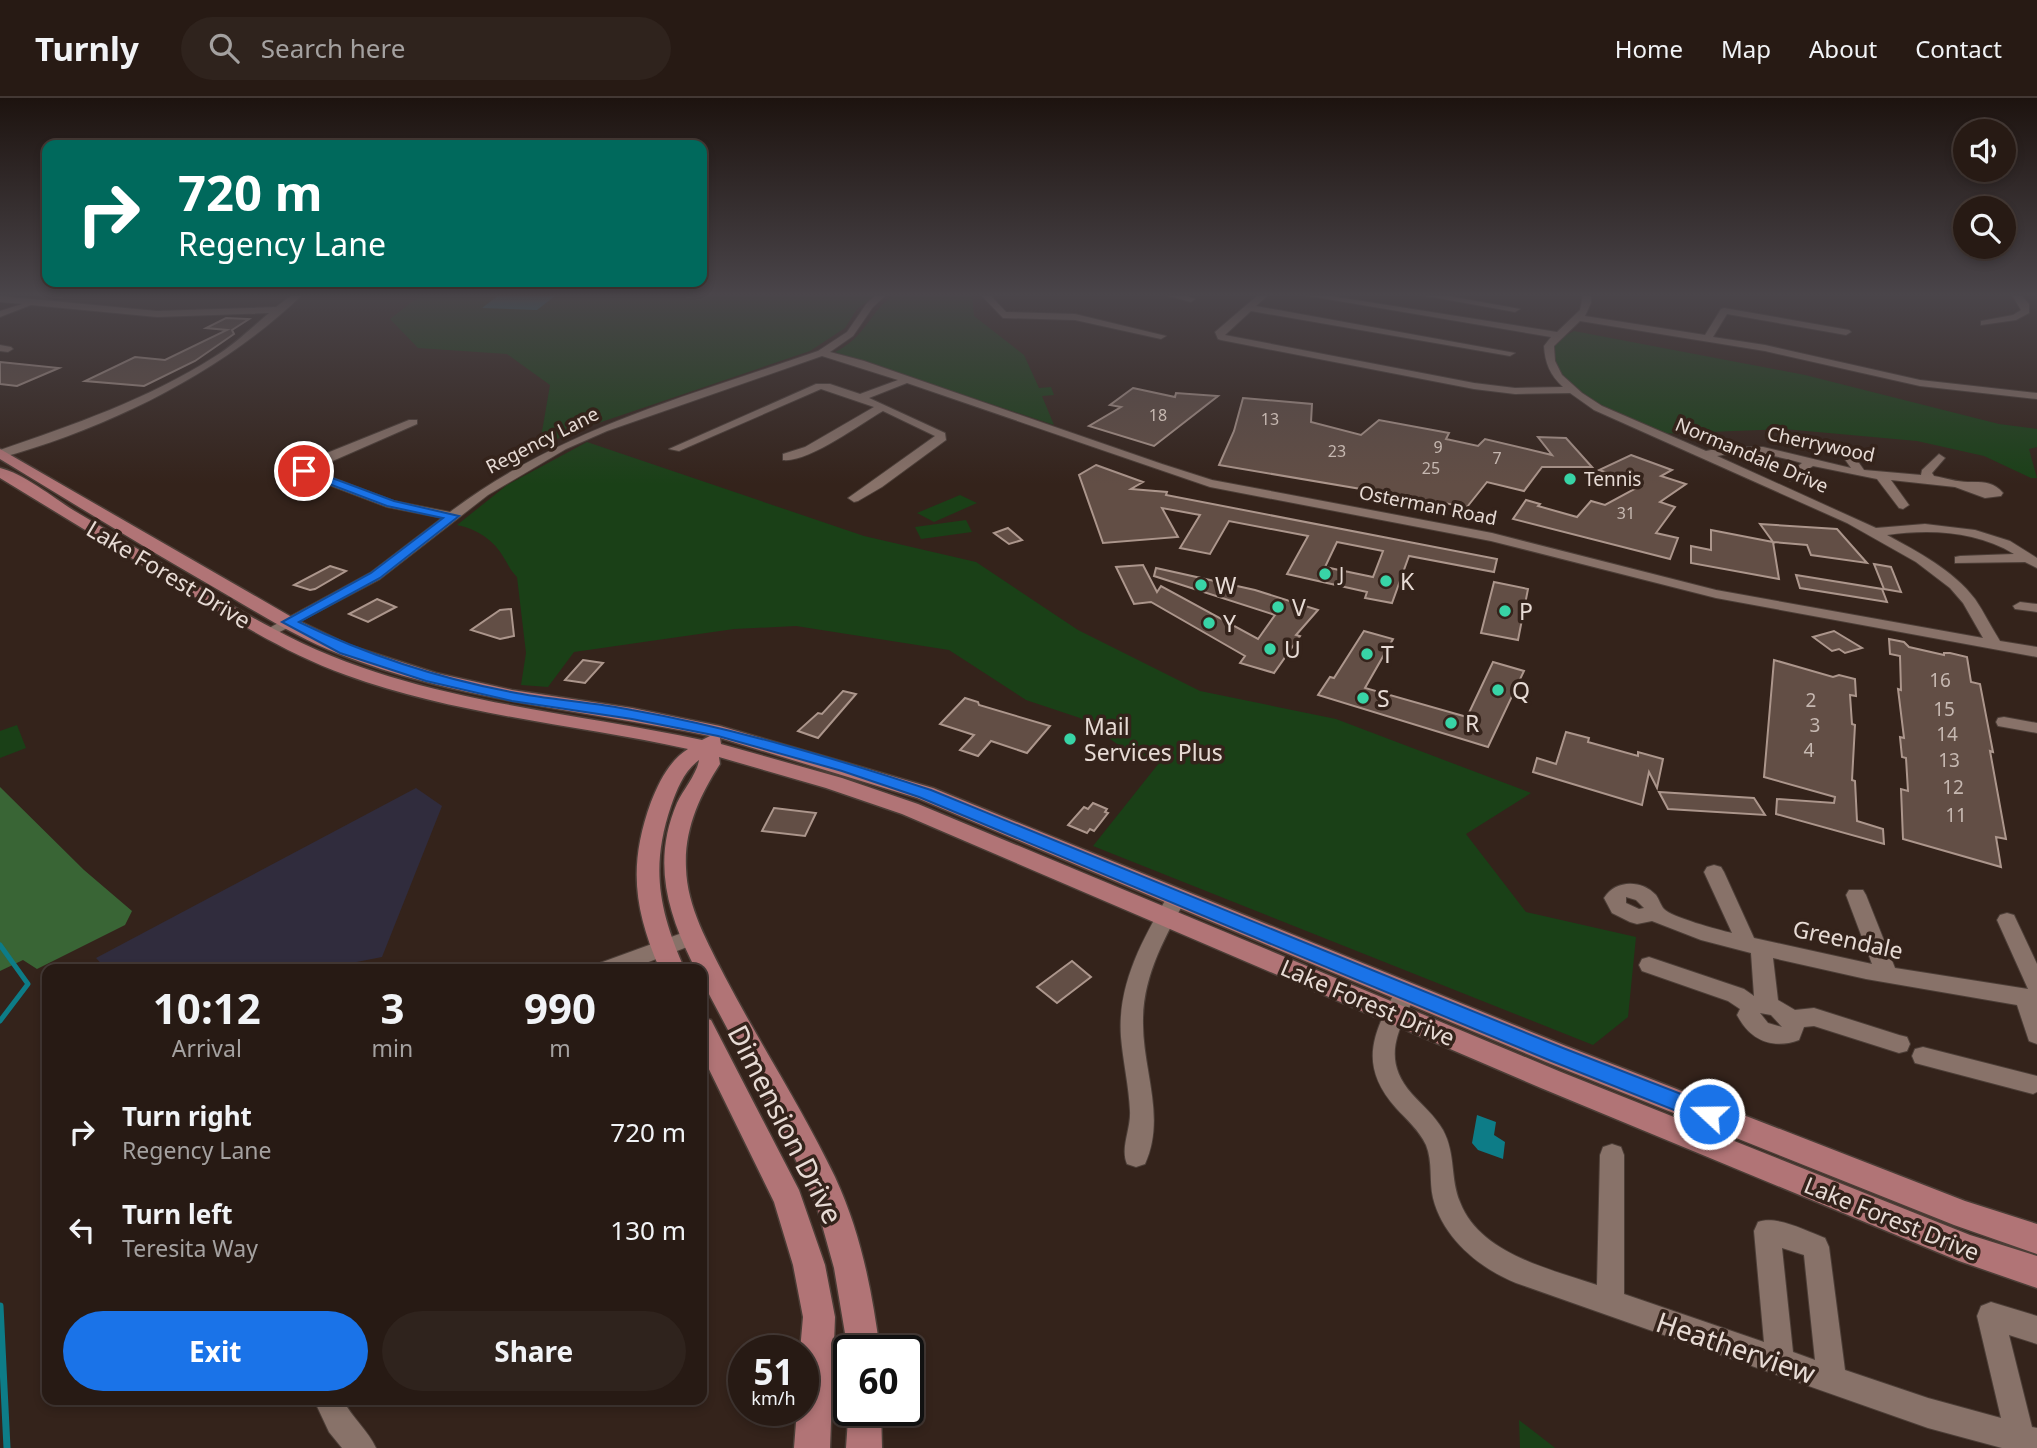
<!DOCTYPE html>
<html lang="en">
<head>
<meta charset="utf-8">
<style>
	body { margin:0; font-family:"Noto Sans",sans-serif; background:#2f231d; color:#f1f3f6; height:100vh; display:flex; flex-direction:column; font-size:26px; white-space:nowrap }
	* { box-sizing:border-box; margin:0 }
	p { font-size:23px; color:#a4a1a0 }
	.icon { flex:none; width:38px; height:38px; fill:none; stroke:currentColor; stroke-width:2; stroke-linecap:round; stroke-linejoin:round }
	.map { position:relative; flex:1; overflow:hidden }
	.details { position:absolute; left:42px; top:866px; width:665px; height:441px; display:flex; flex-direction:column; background:#271a14; border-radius:14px; box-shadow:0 4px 10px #0003,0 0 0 2px #433834 }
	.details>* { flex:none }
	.banner { position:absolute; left:42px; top:42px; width:665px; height:147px; border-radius:14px; box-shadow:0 4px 10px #0003,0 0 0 2px #433834; background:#00695c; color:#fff; overflow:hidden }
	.controls { position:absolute; left:1953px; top:21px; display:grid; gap:14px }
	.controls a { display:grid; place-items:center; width:63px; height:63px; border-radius:50%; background:#271a14; box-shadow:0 4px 10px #0003,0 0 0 2px #433834; font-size:35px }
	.speed { position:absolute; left:728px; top:1237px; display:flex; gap:14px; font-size:35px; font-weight:700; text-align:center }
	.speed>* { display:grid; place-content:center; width:91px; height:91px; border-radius:50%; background:#271a14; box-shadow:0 4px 10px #0003,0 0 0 2px #433834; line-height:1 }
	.speed small { font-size:18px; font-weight:400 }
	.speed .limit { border:4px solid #111; border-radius:10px; background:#fff; color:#111 }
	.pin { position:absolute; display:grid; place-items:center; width:60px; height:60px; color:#fff; margin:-30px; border:4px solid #fff; border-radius:50%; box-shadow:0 2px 7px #0007 }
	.me { position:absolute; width:77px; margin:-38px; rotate:291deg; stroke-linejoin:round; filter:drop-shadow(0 0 5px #0008) }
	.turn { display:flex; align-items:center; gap:24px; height:147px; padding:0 21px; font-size:32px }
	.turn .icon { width:91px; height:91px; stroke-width:2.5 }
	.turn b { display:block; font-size:49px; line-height:60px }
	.eta { display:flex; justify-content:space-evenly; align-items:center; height:119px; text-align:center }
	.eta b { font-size:42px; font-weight:700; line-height:49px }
	.action { display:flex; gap:14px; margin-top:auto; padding:14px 21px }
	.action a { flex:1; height:80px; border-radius:42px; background:#1a73e8; color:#fff; font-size:28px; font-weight:700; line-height:80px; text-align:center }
	.action a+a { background:#2f231d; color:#f1f3f6 }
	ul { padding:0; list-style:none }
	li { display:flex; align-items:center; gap:21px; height:98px; padding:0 21px }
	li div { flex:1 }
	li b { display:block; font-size:26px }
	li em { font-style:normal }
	header { display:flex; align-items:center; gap:42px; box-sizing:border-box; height:98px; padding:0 35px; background:#271a14; border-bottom:2px solid #433834 }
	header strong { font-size:33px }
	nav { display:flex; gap:38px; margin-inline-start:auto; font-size:24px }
	.search { width:490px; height:63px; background:#2f231d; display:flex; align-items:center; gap:18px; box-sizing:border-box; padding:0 24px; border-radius:38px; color:#a4a1a0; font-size:26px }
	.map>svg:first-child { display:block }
	.industrial { fill:#302c3d }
	.green { fill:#1a4017 }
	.forest { fill:#396535 }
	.water { fill:#0d7c87 }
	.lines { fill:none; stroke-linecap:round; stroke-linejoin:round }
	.stream-far1 { stroke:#0d7c87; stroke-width:5 }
	.stream { stroke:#0d7c87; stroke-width:7 }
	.building { fill:#624e45; stroke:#ac968c; stroke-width:2; fill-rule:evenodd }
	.minor-casing { stroke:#4c3e37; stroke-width:2 }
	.major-casing { stroke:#4c3e37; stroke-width:3 }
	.minor { fill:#887269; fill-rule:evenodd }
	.major { fill:#b17476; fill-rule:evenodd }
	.route { fill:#1a73e8; stroke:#114b97; stroke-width:2 }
	.poi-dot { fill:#38d4a6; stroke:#34231b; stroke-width:2.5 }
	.labels { text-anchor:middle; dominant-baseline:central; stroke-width:7; stroke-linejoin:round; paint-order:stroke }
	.far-number-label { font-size:16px; fill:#c6b8b1 }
	.far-street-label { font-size:19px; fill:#e7dbd5; stroke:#34231b }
	.far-poi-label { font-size:19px; fill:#e7dbd5; stroke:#34231b; text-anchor:start }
	.number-label { font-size:19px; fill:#c6b8b1 }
	.street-label { font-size:23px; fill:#e7dbd5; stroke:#34231b }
	.poi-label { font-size:23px; fill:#e7dbd5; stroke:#34231b; text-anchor:start }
	.near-street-label { font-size:28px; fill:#e7dbd5; stroke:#34231b }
</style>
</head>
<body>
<header>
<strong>Turnly</strong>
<div class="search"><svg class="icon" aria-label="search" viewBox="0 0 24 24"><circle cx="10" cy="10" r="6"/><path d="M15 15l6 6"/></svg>Search here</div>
<nav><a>Home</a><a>Map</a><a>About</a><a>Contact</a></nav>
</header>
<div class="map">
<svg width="2037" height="1350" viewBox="0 0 2037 1350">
	<rect width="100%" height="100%" fill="#34231b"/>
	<!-- industrial -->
	<path class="industrial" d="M416 690 442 708 382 859 316 872 106 871 96 860Z"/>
	<!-- green -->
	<g class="green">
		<path d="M421 197H876L857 211 845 230 810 253 566 336 539 351 550 287 507 256 418 250 390 221Z"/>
		<path d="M893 197H972L974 218 1024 257 1039 290 1051 289 1054 297 1042 298 1054 327 835 254C865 240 869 215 893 197Z"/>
		<path d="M1574 233 1805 277 1999 326 2037 331V349L2029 351 2037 380H2031L1984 358 1917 343 1784 331 1655 336 1581 299 1552 269 1550 246Z"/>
		<path d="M587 344 864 438 976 464 1078 532 1200 593 1336 621 1531 695 1466 736 1526 814 1636 839 1628 919 1593 947 1093 748 1159 665 1130 655 1080 620 1026 602 949 552 796 528 734 531 574 554 548 589 521 587 526 555 517 479C510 472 509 468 504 460 494 442 477 431 457 427L507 387Z"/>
		<path d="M960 397 977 405 934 424 917 415Z"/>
		<path d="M966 422 972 434 921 441 915 429Z"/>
		<path d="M17 627 26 650 0 660V633Z"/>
		<path d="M1519 1322 1554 1349 1555 1350H1520Z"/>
	</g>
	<!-- forest -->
	<path class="forest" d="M0 689 84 772 132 813 125 827 37 871 23 862 0 873Z"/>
	<!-- water -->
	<g class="water">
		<path d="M499 197H556L537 212 482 210Z"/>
		<path d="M1477 1017 1496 1024 1494 1037 1505 1044 1503 1061 1478 1052 1472 1045Z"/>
	</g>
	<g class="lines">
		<!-- stream-far1 -->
		<path class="stream-far1" d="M0 847 28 886 0 923"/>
		<!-- stream -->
		<path class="stream" d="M0 1208 7 1350"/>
	</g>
	<!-- building -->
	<g class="building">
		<path d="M226 220 249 221 232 232 234 236 195 263 144 288 85 283 135 259 165 262 227 232 206 230Z"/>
		<path d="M0 264 59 270 17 288 0 286Z"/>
		<path d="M1133 290 1175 299 1176 295 1218 298 1154 348 1089 328 1121 309 1110 307Z"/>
		<path d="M1243 300 1312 306 1311 324 1361 337 1379 322 1449 335 1446 341 1478 348 1485 341 1552 357 1538 339 1566 340 1592 369H1542L1524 393 1487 384 1467 409 1219 367 1234 333Z"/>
		<path d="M1631 357 1672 372 1661 378 1686 386 1660 404 1675 409 1656 435 1678 440 1670 461 1513 421 1526 402 1540 406 1538 408 1577 419 1591 403 1605 407 1642 387 1599 372Z"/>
		<path d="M1096 367 1143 384 1131 391 1167 394 1166 397 1497 461 1494 474 1409 458 1392 505 1365 500 1367 494 1287 476 1308 438 1229 423 1210 456 1180 450 1200 417 1162 410 1178 439 1103 445 1079 377ZM1337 444 1383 453 1373 479 1325 469Z"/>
		<path d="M1760 426 1837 431 1867 465 1811 457 1807 447 1773 444 1779 481 1691 465V448L1711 452V432L1773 444Z"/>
		<path d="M1008 430 1022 442 1009 446 994 435Z"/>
		<path d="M1874 466 1891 469 1901 494 1884 491Z"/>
		<path d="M1143 467 1157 494 1161 488 1258 541 1275 517 1154 478 1156 470 1255 492 1318 512 1296 537 1300 538 1274 575 1240 565 1245 558 1151 504 1134 506 1116 469Z"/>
		<path d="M330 468 346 473 315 491 310 492 294 487Z"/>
		<path d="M1796 477 1882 491 1887 504 1800 490Z"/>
		<path d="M1494 484 1528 491 1518 542 1481 535Z"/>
		<path d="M377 501 396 509 368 524 349 516Z"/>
		<path d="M511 511 514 538 500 541 471 532 500 512Z"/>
		<path d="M1364 533 1393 541 1365 590 1467 619 1493 564 1524 573 1488 649 1318 597 1330 579 1334 580Z"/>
		<path d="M1834 533 1862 550 1845 555 1839 551 1832 553 1813 539Z"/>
		<path d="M1889 541 1904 544 1909 549 1944 557V555H1950L1967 559 1971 584 1980 586 1993 654 1990 653 2006 741 1996 739 2001 769 1903 741 1901 691 1908 693 1906 660 1902 659 1900 639 1904 640 1898 591 1901 592 1900 558 1890 556Z"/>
		<path d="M583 562 603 565 585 585 565 582Z"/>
		<path d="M1774 562 1833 579 1839 577 1855 581 1856 598 1850 597 1852 626 1855 627 1852 682 1855 683 1857 723 1883 731 1884 746 1776 716 1777 701 1834 705 1835 699 1764 679Z"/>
		<path d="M843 593 856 596 818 640 798 633 818 615 822 616Z"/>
		<path d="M965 600 978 604 979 607 1050 628 1027 655 991 643 978 658 960 652 974 637 940 626Z"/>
		<path d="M1566 634 1589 640 1588 644 1638 658V654L1663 661 1657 690 1649 674 1642 707 1533 674 1537 660 1556 666Z"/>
		<path d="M1659 694 1754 700 1765 717 1668 711Z"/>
		<path d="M1093 705 1107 711 1105 714 1108 715 1094 733 1090 731 1087 735 1068 727 1084 709 1088 711Z"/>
		<path d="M774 710 816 715 805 738 762 733Z"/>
		<path d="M1072 863 1091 879 1057 905 1037 889Z"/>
	</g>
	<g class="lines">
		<defs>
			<g id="minor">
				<path d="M292 197H302C221 275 108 330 0 360V352C73 327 148 301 214 259 234 247 251 230 269 215L157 219 31 207 0 219V213L22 206 0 204V198L157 213 276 209Z"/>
				<path d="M876 197H886L873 209 853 238 830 254 864 263 1162 366 1212 382 1492 435 1716 492 1983 540 1963 505 1950 490 1916 464 1847 425 1594 312 1570 295 1515 296 1474 291 1221 242 1218 241 1215 234 1258 197H1268L1256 208 1515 255 1510 258 1251 213 1225 237 1474 285 1515 290 1563 289C1550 277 1545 265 1544 248L1551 239 1303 197H1324L1557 234 1580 212 1583 197H1591V205L1585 218 1705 237 1721 211 1724 210 1849 232 1851 234 1846 237 1727 216 1713 239 1765 247 1920 282 2037 295V301L1920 288 1765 253 1580 223 1554 248 1555 263 1562 277 1582 295 1602 308 1706 353 1726 349H1763L1851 370 1837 350 1843 347 1847 348 1864 372 1921 377 1922 372 1939 356 1945 360 1932 375 1934 378C1945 380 1957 384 1968 384 1982 384 1993 383 2003 395L2001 398 1985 400 1955 389 1891 382 1909 407 1903 411 1899 410 1877 381 1813 368 1790 383 1784 379 1802 365C1774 357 1746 351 1717 358L1876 430 1925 426 1975 432 2010 443 2037 460V470L2025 464 1955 465V459L1960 458 2014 456C1976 433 1930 431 1887 437 1918 454 1953 472 1975 501 1984 514 1991 529 2000 543L2037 549V559L1716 500 1491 443 1210 389 907 285 869 300 945 335 946 342 882 389 858 403 854 404 848 400 935 338 883 313C860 326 808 365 783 362V356L805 349 874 309 821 291 679 353 669 351 816 286H830L860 296 898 282 822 258 607 333 566 351 488 397 380 481 272 538 267 539 260 535 370 475 442 420 387 409 300 376 298 373 307 363 409 322H417V326L312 372 394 403 450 414C559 331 692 297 818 253L847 234 867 205Z"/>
				<path d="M981 197H990L1006 214 1075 216 1166 238 1161 241 1075 222 1003 220Z"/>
				<path d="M1165 197H1184L1195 201 1191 204Z"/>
				<path d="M1421 197H1443L1520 211 1515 214Z"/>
				<path d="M2012 197H2021L2029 206V215L2016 222 1981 227V223L2013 217 2021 212Z"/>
				<path d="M0 247 11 249 13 251 8 254 0 253Z"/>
				<path d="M2020 504 2037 506V514L2015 511 2013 508Z"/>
				<path d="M2004 619 2037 625V635L1998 628 1996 624 1998 620Z"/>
				<path d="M1714 767 1721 769 1724 774 1754 840 1872 866 1846 797 1849 792H1863L1866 797 1895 870 2028 891 1997 822 2000 817 2007 815 2014 817 2037 866V946L2029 943 2017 907 1866 881 1773 860 1778 902 1795 912 1814 910 1899 937 1907 939 1910 946 1907 953 1899 955 1814 928 1804 929 1799 942C1772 952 1750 942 1737 917L1740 911 1728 903 1642 873 1639 867 1642 861 1649 859 1744 891 1754 898 1751 855 1701 842 1652 823 1637 826 1630 824 1612 815 1604 800C1615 782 1641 781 1656 797 1659 801 1661 808 1664 811 1671 819 1719 832 1732 835L1704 774 1707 769ZM1626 799 1636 802 1644 810 1639 811 1626 805ZM1760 915 1771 917 1782 929 1768 925Z"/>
				<path d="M1177 792 1184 794 1187 799C1165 839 1142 879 1143 926 1143 973 1166 1020 1145 1066L1136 1069 1127 1066C1120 1050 1131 1031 1130 1013 1129 988 1123 964 1121 939 1117 885 1144 839 1170 794Z"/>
				<path d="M693 831 700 834 703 839 700 844 628 872H594L597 866Z"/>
				<path d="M1406 886 1414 888 1417 894C1399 931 1380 960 1412 996 1423 1008 1435 1018 1443 1032 1456 1056 1450 1081 1460 1104 1480 1156 1550 1171 1597 1187L1600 1057 1603 1049 1612 1046 1621 1049 1624 1057V1196L1764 1244 1754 1133 1758 1124C1776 1117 1807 1133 1825 1140L1829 1149 1845 1272 1928 1300 2001 1320 1977 1218 1981 1208 1991 1204 2037 1218V1246L2009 1237 2032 1329 2037 1330V1350H2002L1928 1330 1516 1185C1479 1170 1443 1140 1433 1100 1429 1083 1433 1064 1426 1047 1419 1032 1406 1021 1396 1010 1356 965 1375 933 1398 888ZM1782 1150 1804 1157 1815 1262 1793 1254Z"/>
				<path d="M1923 949 2037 978V994L2033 996 1915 965 1912 958 1915 951Z"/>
				<path d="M314 1302H343C352 1320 368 1332 376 1350H342L329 1334Z"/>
			</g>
			<g id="major">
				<path d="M0 351 295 521 351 548 436 575 512 592 632 610 720 628 933 690 1566 948 1965 1103 2037 1126V1156L1954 1127 1546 964 917 700 720 640 721 646 842 680 918 706 1561 974 1970 1137 2037 1158V1190L1959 1163 1541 990 902 716 826 690 719 659 720 666C700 697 684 731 686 770 687 809 708 845 725 879 760 946 802 1010 835 1079 861 1135 872 1193 880 1253H849V1259L834 1170 817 1109 787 1043 702 883V872H696L691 862C666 810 653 761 677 705 683 692 697 676 699 662 684 673 677 691 671 708 650 770 659 813 685 872H660C634 811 628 767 651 704 659 684 669 663 688 651 573 626 456 617 346 577 285 555 232 521 177 488 118 452 59 416 0 380V370C22 375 53 399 73 412 140 451 205 495 274 531 407 603 557 611 702 642L710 638C586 612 458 603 339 556 298 540 260 516 222 494 147 451 74 406 0 361Z"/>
				<path d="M702 919 711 922 799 1092 825 1167 835 1219 830 1350H794L797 1312H803V1253H800L803 1219 793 1167 774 1104 702 957Z"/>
				<path d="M849 1307V1312H881L882 1350H846Z"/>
			</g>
		</defs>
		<!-- minor casing -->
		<use href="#minor" class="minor-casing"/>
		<!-- major casing -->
		<use href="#major" class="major-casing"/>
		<!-- minor -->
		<use href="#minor" class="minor"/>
		<!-- major -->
		<use href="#major" class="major"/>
	</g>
	<!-- sky -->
	<linearGradient id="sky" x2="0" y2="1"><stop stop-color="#1d130f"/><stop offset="0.51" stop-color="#4a454a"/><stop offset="1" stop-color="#4a454a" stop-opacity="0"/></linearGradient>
	<rect width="2037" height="386" fill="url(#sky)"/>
	<!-- route -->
	<path class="route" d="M300 371H308L394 403 459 418 380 480 299 524C367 557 438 580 511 594 551 602 592 604 632 612 734 630 833 660 931 692L1563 950 1717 1010 1720 1016 1717 1023 1709 1026 1549 962 919 699 842 673 718 638 632 621 512 603 426 583 340 555 282 524 371 475 443 420 387 408 300 375Z"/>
	<!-- markers -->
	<g class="poi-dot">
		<circle cx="1570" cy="381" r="7"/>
		<circle cx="1325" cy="476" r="7"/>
		<circle cx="1386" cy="483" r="7"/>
		<circle cx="1201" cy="487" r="7"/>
		<circle cx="1278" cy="509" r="7"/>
		<circle cx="1505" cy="513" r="7"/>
		<circle cx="1209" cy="525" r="7"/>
		<circle cx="1270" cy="551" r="7"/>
		<circle cx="1367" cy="556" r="7"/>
		<circle cx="1498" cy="592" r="7"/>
		<circle cx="1363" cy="600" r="7"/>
		<circle cx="1451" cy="625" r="7"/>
		<circle cx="1070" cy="641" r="7"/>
	</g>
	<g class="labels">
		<!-- far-number labels -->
		<g class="far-number-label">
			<text x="1158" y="317">18</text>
			<text x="1270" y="321">13</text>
			<text x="1438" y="349">9</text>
			<text x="1337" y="353">23</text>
			<text x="1497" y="360">7</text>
			<text x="1431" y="370">25</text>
			<text x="1626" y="415">31</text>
		</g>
		<!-- far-street labels -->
		<g class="far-street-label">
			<text transform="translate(542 342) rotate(-27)">Regency Lane</text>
			<text transform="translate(1821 346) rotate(12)">Cherrywood</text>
			<text transform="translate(1752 357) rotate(23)">Normandale Drive</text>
			<text transform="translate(1428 407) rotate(11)">Osterman Road</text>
		</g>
		<!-- far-poi labels -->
		<g class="far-poi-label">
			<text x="1584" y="381">Tennis</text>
			<text x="1339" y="476">J</text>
		</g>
		<!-- number labels -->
		<g class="number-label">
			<text x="1940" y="582">16</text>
			<text x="1811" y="602">2</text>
			<text x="1944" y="611">15</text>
			<text x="1815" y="627">3</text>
			<text x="1947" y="636">14</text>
			<text x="1809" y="652">4</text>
			<text x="1949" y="662">13</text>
			<text x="1953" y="689">12</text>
			<text x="1956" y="717">11</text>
		</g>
		<!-- street labels -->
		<g class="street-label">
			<text transform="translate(169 476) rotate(31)">Lake Forest Drive</text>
			<text transform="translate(1848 841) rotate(12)">Greendale</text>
			<text transform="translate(1368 904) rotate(23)">Lake Forest Drive</text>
			<text transform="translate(1892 1120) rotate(22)">Lake Forest Drive</text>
		</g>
		<!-- poi labels -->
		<g class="poi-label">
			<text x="1400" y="483">K</text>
			<text x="1215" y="487">W</text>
			<text x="1292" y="509">V</text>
			<text x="1519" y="513">P</text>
			<text x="1223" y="525">Y</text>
			<text x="1284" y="551">U</text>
			<text x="1381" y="556">T</text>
			<text x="1512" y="592">Q</text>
			<text x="1377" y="600">S</text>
			<text x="1465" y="625">R</text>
			<text x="1084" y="628">Mail<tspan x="1084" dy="26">Services Plus</tspan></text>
		</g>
		<!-- near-street labels -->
		<g class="near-street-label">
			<text transform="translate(786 1026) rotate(63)">Dimension Drive</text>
			<text transform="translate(1736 1249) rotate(19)">Heatherview</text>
		</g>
	</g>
</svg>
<div class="controls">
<a><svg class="icon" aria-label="sound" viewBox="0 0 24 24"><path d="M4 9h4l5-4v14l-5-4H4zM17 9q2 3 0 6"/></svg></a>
<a><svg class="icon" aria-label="search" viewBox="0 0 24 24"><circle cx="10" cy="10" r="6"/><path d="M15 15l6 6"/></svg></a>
</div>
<div class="speed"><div>51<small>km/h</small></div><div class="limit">60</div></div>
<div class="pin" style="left:304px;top:373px;background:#d93025"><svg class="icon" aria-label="arrive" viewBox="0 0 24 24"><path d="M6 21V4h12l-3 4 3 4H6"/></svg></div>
<svg class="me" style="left:1709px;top:1016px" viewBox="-20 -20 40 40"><circle r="17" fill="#1a73e8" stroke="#fff" stroke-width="3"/><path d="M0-11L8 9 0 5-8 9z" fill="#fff"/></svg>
<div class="banner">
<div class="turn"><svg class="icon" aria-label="right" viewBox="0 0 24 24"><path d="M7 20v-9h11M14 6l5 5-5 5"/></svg><div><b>720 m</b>Regency Lane</div></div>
</div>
<section class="details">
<div class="eta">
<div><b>10:12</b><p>Arrival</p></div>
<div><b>3</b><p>min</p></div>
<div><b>990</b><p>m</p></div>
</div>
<ul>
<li><svg class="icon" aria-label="right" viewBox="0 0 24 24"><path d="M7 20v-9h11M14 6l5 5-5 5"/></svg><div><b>Turn right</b><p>Regency Lane</p></div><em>720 m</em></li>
<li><svg class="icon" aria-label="left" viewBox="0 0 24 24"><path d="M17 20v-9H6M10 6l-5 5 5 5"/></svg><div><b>Turn left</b><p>Teresita Way</p></div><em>130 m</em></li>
</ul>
<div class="action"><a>Exit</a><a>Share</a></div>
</section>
</div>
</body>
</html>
